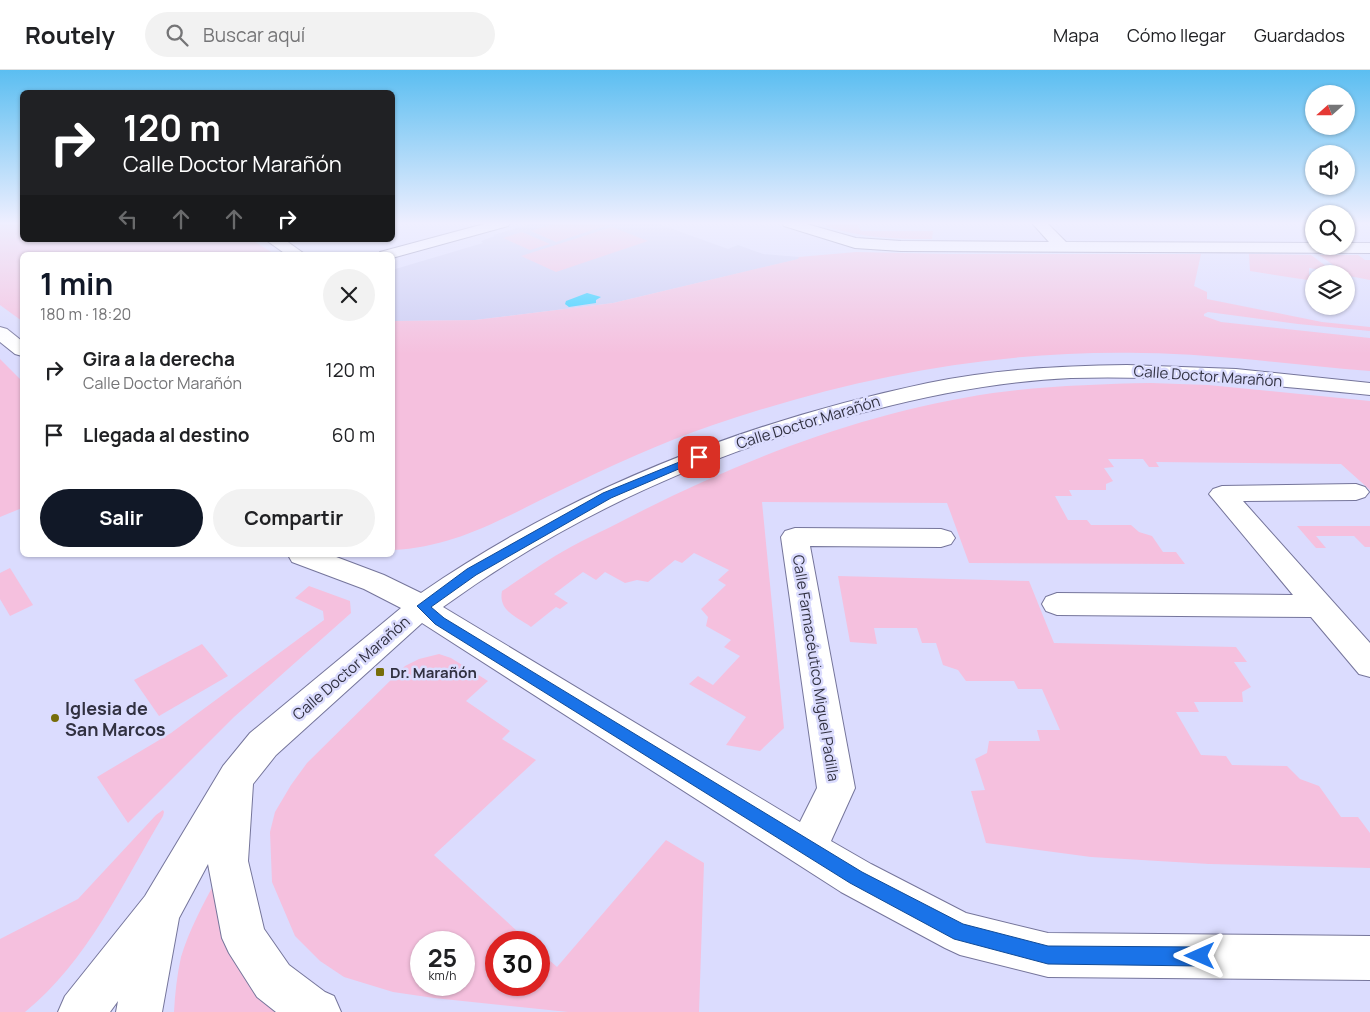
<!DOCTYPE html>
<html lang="es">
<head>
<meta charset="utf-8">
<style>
	body { margin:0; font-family:Manrope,sans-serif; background:#f2f2f2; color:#202124; height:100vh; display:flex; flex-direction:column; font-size:19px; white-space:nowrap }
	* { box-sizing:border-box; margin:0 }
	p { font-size:16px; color:#757577 }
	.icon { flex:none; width:28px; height:28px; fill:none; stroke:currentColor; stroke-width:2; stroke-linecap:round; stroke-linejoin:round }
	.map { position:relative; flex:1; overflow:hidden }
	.drawer { position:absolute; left:20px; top:182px; width:375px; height:305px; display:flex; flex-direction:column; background:#fff; border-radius:8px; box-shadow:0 1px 4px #0004 }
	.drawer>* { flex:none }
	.hud { position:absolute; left:20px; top:20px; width:375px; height:152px; border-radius:8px; box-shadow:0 1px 4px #0004; background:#202124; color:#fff; overflow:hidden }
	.needle { width:32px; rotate:249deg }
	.tools { position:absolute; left:1305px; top:15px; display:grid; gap:10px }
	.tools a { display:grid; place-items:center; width:50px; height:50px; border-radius:50%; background:#fff; box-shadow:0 1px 4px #0004; font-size:25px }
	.speed { position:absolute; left:410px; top:861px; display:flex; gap:10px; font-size:25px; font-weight:700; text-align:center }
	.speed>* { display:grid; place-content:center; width:65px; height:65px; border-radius:50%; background:#fff; box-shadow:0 1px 4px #0004; line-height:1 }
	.speed small { font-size:12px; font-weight:400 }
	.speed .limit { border:8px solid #d22; background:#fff; color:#111 }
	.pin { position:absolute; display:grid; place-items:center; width:42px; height:42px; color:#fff; margin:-21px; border-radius:10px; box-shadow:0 2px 8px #0006 }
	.me { position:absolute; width:55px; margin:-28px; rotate:270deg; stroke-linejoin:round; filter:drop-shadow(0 0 4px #0008) }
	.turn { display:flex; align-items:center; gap:18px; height:105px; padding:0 20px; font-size:22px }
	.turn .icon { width:65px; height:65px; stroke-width:2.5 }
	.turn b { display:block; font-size:35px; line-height:42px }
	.lanes { display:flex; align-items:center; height:48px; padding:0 20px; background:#0003; justify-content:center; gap:25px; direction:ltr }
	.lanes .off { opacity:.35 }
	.round { display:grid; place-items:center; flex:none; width:52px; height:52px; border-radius:26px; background:#f2f2f2 }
	.summary { display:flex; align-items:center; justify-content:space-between; height:85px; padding:0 20px }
	h1 { font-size:30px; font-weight:700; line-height:38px; color:#111827 }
	.primary-button { display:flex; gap:10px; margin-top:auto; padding:10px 20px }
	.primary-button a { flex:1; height:58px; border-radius:30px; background:#111827; color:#fff; font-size:20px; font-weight:700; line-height:58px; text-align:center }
	.primary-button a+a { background:#f2f2f2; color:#202124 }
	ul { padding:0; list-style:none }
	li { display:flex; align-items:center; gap:15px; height:65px; padding:0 20px }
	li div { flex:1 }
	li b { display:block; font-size:19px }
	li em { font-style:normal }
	header { display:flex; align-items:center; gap:30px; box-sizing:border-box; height:70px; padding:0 25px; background:#fff; border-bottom:1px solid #e0e0e0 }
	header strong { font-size:24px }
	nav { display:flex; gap:28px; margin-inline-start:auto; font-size:18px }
	.search { width:350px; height:45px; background:#f2f2f2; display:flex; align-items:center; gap:12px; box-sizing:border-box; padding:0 18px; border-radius:28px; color:#757577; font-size:19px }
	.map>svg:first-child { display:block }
	.built { fill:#cccdf3 }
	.green { fill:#f5c0de; fill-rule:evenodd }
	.water { fill:#28ceff }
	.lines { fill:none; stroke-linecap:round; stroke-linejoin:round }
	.minor-casing { stroke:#75759b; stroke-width:2 }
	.minor { fill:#fff; fill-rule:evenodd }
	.route { fill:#1a73e8; stroke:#114b97 }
	.poi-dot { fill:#766d0a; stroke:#dbdcfe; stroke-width:2 }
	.labels { text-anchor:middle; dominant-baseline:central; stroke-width:5; stroke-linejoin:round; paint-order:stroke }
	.street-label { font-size:15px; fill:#313141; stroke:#dbdcfe }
	.poi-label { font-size:15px; font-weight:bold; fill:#313141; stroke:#dbdcfe; text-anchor:start }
	.near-poi-label { font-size:18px; font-weight:bold; fill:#313141; stroke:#dbdcfe; text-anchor:start }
</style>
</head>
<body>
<header>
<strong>Routely</strong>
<div class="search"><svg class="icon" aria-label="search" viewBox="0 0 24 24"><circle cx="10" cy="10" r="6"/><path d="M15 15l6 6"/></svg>Buscar aquí</div>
<nav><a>Mapa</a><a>Cómo llegar</a><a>Guardados</a></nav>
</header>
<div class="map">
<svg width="1370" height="942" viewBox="0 0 1370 942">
	<rect width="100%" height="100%" fill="#dbdcfe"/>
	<!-- built -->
	<path class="built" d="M535 153H656L728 179 738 175 763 184 799 187V189L613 233 475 250 393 251 392 200 483 173 481 171 495 166 493 165Z"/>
	<!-- green -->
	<g class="green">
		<path d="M0 153H22V170H252L276 185H22V251L0 235Z"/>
		<path d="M557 153H606L611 154 556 172 531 161Z"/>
		<path d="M833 153H857L861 161H933L932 169C895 169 861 168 825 156Z"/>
		<path d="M612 157 648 171 556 202 521 186Z"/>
		<path d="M522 162 550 174 530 180 503 168Z"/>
		<path d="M856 182 949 184H1201L1194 216 1207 222V229L1322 252 1370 257V261L1298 254 1208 242 1204 244V246L1221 252 1370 268V301C1294 295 1218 284 1142 283 992 280 854 307 713 355 660 373 609 397 559 421 503 448 456 477 393 480V251L475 250 613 233 798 189 799 187Z"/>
		<path d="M1249 184 1311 185 1334 202 1309 198V205L1314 206V211L1250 201Z"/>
		<path d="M1319 185H1358L1365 190H1370V210L1349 206Z"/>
		<path d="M0 289 22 311V438L0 447Z"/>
		<path d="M1151 313 1208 315 1370 331V420L1341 394 1156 392 1159 397H1149L1143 389H1108L1114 397 1104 398 1113 411 1106 414V420H1069L1072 426H1055L1068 450H1087L1091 455H1131L1139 462 1152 466 1163 482H1176L1185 494 969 493 947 433 762 432 784 658 760 681 726 675 746 647 689 614 698 606 713 615 740 586 724 577 731 570 706 556 708 547 701 539 726 515 718 510 729 500 694 483 682 493 675 490 648 512 637 510 625 513 605 502 596 510 583 502 554 524 568 533 560 539 556 537 531 557C517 547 498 541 502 521 520 509 537 497 555 486 578 472 603 461 626 449 740 390 864 342 993 323 1045 316 1098 314 1151 313Z"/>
		<path d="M1297 456H1370V477H1365L1354 466H1316L1326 478H1316Z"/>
		<path d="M10 498 33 535 10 546 0 529V503Z"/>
		<path d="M838 506 1029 511 1054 573 1236 577 1247 592H1234L1251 617 1242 622 1243 632H1194L1199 642H1176L1201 685 1226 686 1232 695 1287 696 1300 709 1319 716 1341 747H1358L1370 763V798L1209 794 1091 787 986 773 971 721 985 720 975 689 987 683 989 671H1040L1037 660H1060L1042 619H1018L1014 611H966L958 600 943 595 936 573H922L917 558H874L877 574 850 572Z"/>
		<path d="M309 516 350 531 351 543 234 647 128 753 97 707 171 663 324 550 323 541 295 528Z"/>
		<path d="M202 574 228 606 159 646 134 610Z"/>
		<path d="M439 584 451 588 488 611 466 631 510 661 502 669 536 690 434 785 529 872H496V915H539V881L557 897 666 770 704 793 699 942H568L434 928 393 922 344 907 320 891 295 866 272 812 270 762 275 742 291 715 307 693 405 596 419 589ZM421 872H464V915H421Z"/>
		<path d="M163 740 164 742 163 746C123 813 87 892 25 942H0V869L78 829 156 745Z"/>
		<path d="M217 808 278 942H174C175 923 177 905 181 887 189 860 204 833 217 808Z"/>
	</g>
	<!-- water -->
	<path class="water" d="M587 223 601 227 596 230V233L569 237 565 234 566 231Z"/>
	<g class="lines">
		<defs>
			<g id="minor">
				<path d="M488 153H510L508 156 392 188V185H378L380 182Z"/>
				<path d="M782 153H803L856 168 901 171 1049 172 1032 153H1047L1066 172 1314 173V176H1346V173H1370V183L901 181 855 178 784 156Z"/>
				<path d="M266 170H285L306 185H287Z"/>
				<path d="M0 257 7 259 22 271V286L15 284 0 272Z"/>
				<path d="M1127 295 1236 299 1370 313V325C1271 315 1171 305 1071 308 1004 311 938 323 873 340 719 378 571 444 443 537L800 752 817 718 781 467 785 461 795 458 941 459 951 462 955 468 951 474 941 477 810 476 855 718 831 771 871 794 966 843 1048 863 1370 866V910L1048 907 960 885 945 878 841 822 422 553 276 685 253 714 248 791 264 859 289 895 325 922 334 926 341 942H276L257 927 229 883 222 868 208 794 179 848 162 942H116L118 931 110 942H58L65 926 145 826 223 696 250 663 401 538 364 519 292 492 288 485H331L384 505 421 523C573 418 748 351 928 313 993 299 1061 296 1127 295Z"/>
				<path d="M1356 414 1365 417 1369 422 1365 427 1356 430 1243 431 1370 573V607L1359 604 1311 547 1057 545 1046 541 1042 534 1046 527 1057 523 1293 525 1209 424 1213 419 1222 416Z"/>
			</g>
		</defs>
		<!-- minor casing -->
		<use href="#minor" class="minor-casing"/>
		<!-- minor -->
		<use href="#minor" class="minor"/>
	</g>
	<!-- sky -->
	<linearGradient id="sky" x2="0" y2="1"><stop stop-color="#5bbef1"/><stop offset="0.54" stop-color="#efefff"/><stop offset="1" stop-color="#efefff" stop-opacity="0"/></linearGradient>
	<rect width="1370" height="284" fill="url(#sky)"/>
	<!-- route -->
	<path class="route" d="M699 384 704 387 702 389 611 428 476 505 431 537 444 548 862 802 963 854 1048 876 1200 877 1206 880 1209 886 1206 893 1200 896 1048 894 954 869 850 813 435 554 417 536 467 499 603 423Z"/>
	<!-- markers -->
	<g class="poi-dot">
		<rect x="375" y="597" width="10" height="10" rx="2.5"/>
		<circle cx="55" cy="648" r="5"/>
	</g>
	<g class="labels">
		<!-- street labels -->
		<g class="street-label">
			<text transform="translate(1208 306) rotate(4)">Calle Doctor Marañón</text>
			<text transform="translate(808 352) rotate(-17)">Calle Doctor Marañón</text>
			<text transform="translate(351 598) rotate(-41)">Calle Doctor Marañón</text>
			<text transform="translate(816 598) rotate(81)">Calle Farmacéutico Miguel Padilla</text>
		</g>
		<!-- poi labels -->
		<g class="poi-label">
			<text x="390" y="602">Dr. Marañón</text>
		</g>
		<!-- near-poi labels -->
		<g class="near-poi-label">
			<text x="65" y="638">Iglesia de<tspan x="65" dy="21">San Marcos</tspan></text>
		</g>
	</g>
</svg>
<div class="tools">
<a><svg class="needle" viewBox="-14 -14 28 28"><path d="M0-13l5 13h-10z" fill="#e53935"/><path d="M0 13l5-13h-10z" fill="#757577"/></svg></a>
<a><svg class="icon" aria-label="sound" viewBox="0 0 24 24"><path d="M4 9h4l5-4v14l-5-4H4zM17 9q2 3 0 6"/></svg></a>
<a><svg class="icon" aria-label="search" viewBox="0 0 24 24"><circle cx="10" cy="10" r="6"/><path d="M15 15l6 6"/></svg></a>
<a><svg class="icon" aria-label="layers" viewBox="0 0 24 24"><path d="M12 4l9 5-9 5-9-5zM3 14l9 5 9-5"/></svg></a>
</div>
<div class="speed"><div>25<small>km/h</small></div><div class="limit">30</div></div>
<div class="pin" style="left:699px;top:387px;background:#d93025"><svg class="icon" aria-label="arrive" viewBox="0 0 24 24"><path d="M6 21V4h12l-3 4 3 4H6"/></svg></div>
<svg class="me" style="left:1200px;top:886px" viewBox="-20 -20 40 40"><path d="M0-17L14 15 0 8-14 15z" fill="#1a73e8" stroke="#fff" stroke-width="4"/></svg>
<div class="hud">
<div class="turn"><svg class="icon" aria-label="right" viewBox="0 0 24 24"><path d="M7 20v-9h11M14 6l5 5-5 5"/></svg><div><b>120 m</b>Calle Doctor Marañón</div></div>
<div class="lanes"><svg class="icon off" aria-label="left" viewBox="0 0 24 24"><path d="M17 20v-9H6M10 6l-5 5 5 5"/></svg><svg class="icon off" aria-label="ahead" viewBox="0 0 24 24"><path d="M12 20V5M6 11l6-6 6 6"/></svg><svg class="icon off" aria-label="ahead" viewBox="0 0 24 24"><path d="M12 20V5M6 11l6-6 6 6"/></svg><svg class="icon" aria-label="right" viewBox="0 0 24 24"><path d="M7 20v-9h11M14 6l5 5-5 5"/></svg></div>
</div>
<section class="drawer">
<div class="summary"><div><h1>1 min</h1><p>180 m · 18:20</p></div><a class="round"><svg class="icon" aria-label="close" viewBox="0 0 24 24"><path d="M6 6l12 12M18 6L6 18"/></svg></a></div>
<ul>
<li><svg class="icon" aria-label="right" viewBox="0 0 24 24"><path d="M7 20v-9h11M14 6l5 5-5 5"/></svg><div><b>Gira a la derecha</b><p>Calle Doctor Marañón</p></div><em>120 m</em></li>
<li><svg class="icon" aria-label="arrive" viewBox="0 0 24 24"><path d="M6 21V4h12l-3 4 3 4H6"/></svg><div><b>Llegada al destino</b></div><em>60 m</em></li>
</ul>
<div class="primary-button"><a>Salir</a><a>Compartir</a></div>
</section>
</div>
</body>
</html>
